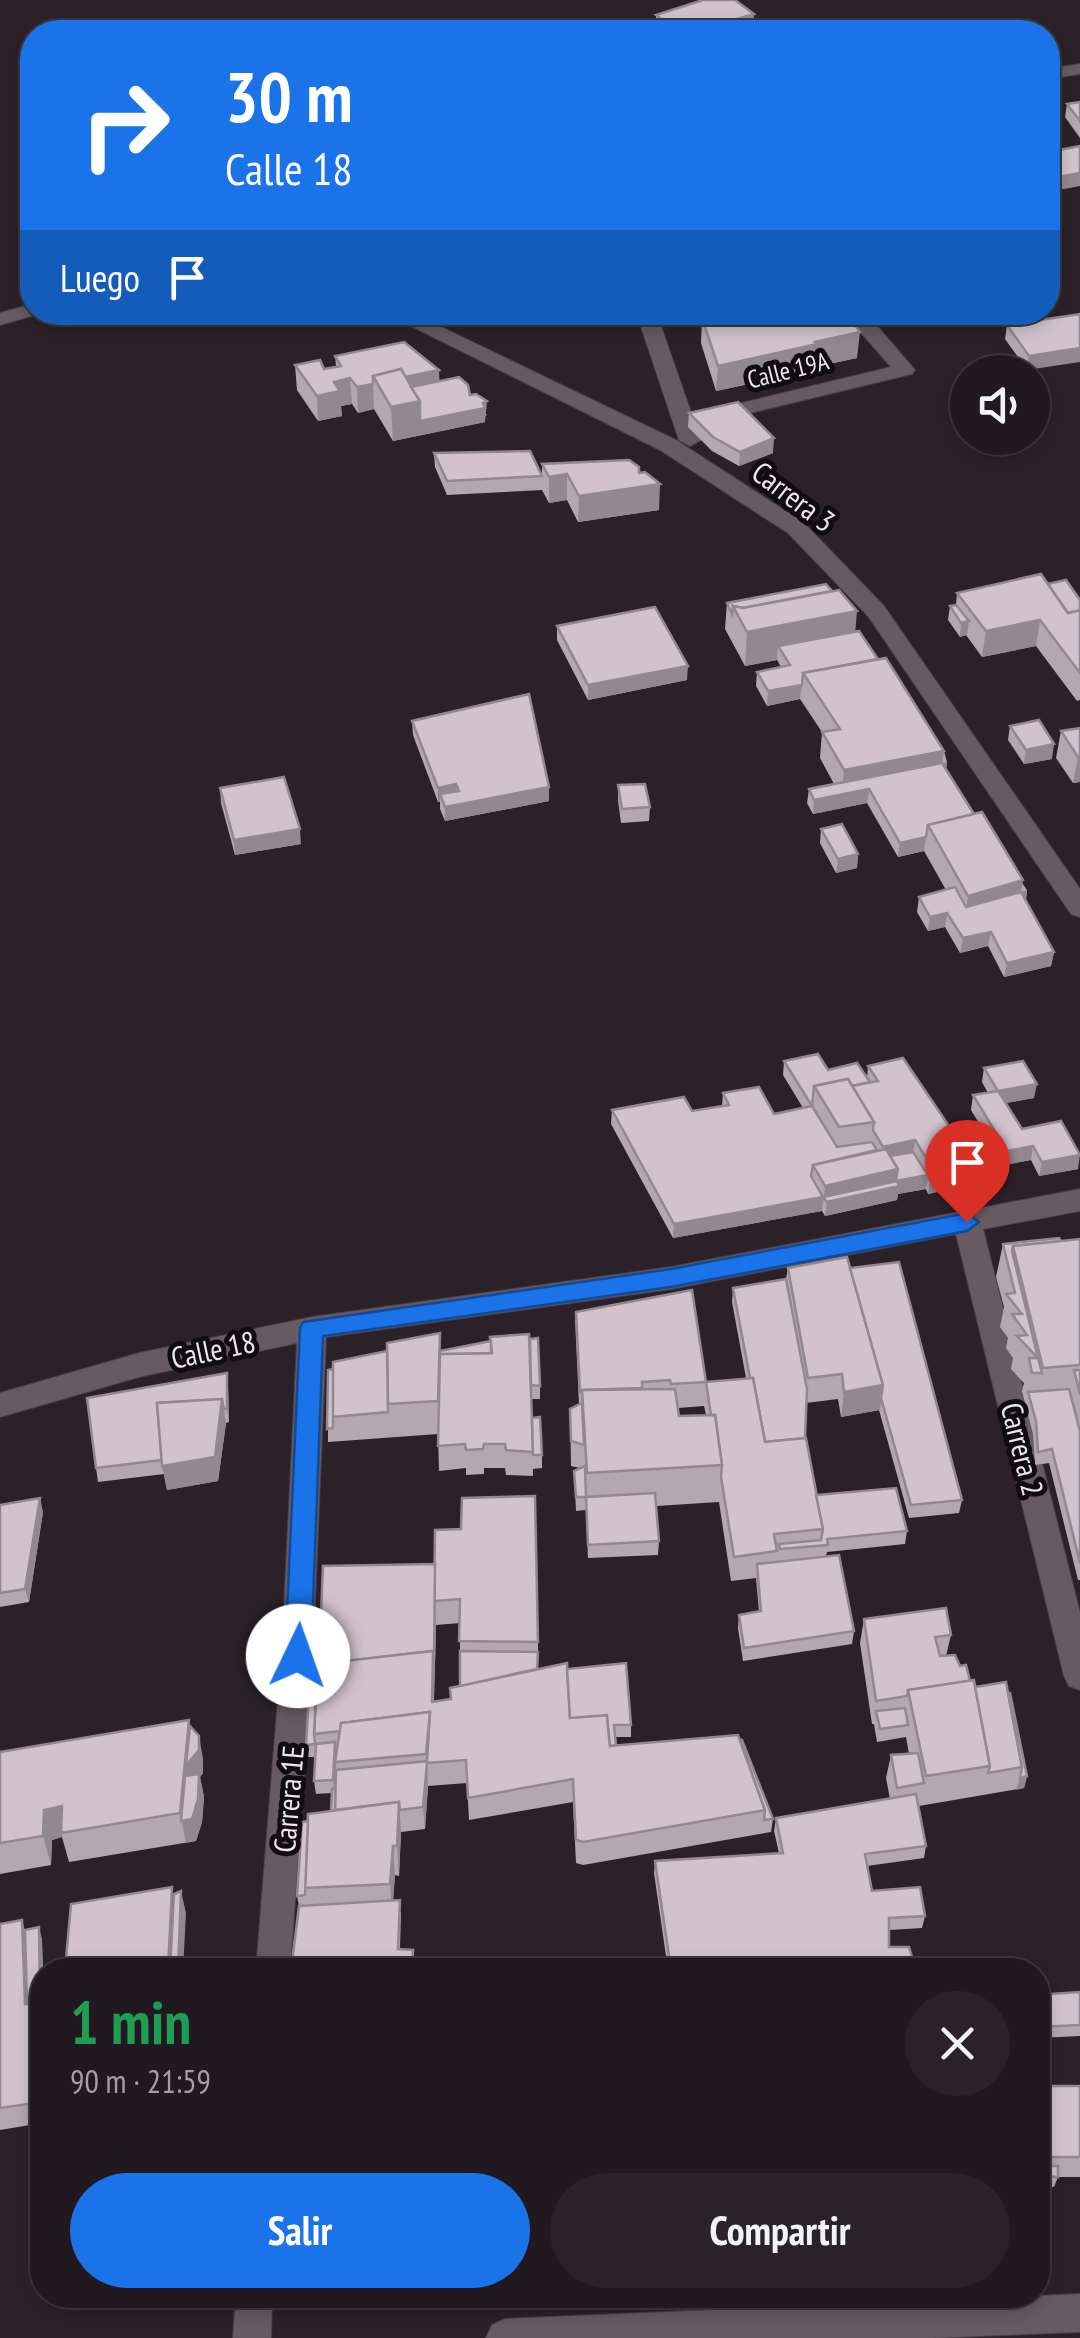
<!DOCTYPE html>
<html lang="es">
<head>
<meta charset="utf-8">
<style>
	body { margin:0; font-family:"PT Sans Narrow",sans-serif; background:#292228; color:#f1f3f6; height:100vh; display:flex; flex-direction:column; font-size:38px; white-space:nowrap }
	* { box-sizing:border-box; margin:0 }
	p { font-size:32px; color:#a2a0a4 }
	.icon { flex:none; width:55px; height:55px; fill:none; stroke:currentColor; stroke-width:2; stroke-linecap:round; stroke-linejoin:round }
	.map { position:relative; flex:1; overflow:hidden }
	.drawer { position:absolute; left:30px; top:1958px; width:1020px; height:350px; display:flex; flex-direction:column; background:#21191f; border-radius:40px; box-shadow:0 5px 15px #0003,0 0 0 2px #3e383d }
	.drawer>* { flex:none }
	.banner { position:absolute; left:20px; top:20px; width:1040px; height:305px; border-radius:40px; box-shadow:0 5px 15px #0003,0 0 0 2px #3e383d; background:#1a73e8; color:#fff; overflow:hidden }
	.controls { position:absolute; left:950px; top:355px; display:grid; gap:20px }
	.controls a { display:grid; place-items:center; width:100px; height:100px; border-radius:50%; background:#21191f; box-shadow:0 5px 15px #0003,0 0 0 2px #3e383d; font-size:50px }
	.pin { position:absolute; display:grid; place-items:center; width:85px; height:85px; color:#fff; margin:-102px -42px; border-radius:50% 50% 50% 0; rotate:-45deg; box-shadow:0 0 10px #0007 }
	.pin .icon { rotate:45deg }
	.me { position:absolute; width:110px; margin:-55px; rotate:3deg; stroke-linejoin:round; filter:drop-shadow(0 0 8px #0008) }
	.turn { display:flex; align-items:center; gap:35px; height:210px; padding:0 40px; font-size:45px }
	.turn .icon { width:130px; height:130px; stroke-width:2.5 }
	.turn b { display:block; font-size:70px; line-height:85px }
	.then { display:flex; align-items:center; height:95px; padding:0 40px; background:#0003; gap:20px; font-size:38px }
	.round { display:grid; place-items:center; flex:none; width:105px; height:105px; border-radius:52px; background:#292228 }
	.head { display:flex; align-items:center; justify-content:space-between; height:170px; padding:0 40px }
	h1 { font-size:60px; font-weight:700; line-height:75px; color:#1e9e55 }
	.button { display:flex; gap:20px; margin-top:auto; padding:20px 40px }
	.button a { flex:1; height:115px; border-radius:60px; background:#1a73e8; color:#fff; font-size:40px; font-weight:700; line-height:115px; text-align:center }
	.button a+a { background:#292228; color:#f1f3f6 }
	.map>svg:first-child { display:block }
	.lines { fill:none; stroke-linecap:round; stroke-linejoin:round }
	.minor-casing { stroke:#483f45; stroke-width:2 }
	.minor { fill:#675a63; fill-rule:evenodd }
	.wall { fill:#b4a7af; fill-rule:evenodd }
	.shaded-wall { fill:#92888f }
	.building { fill:#d1c2cc; stroke:#92888f; stroke-width:2.5 }
	.route { fill:#1a73e8; stroke:#114b97; stroke-width:2.5 }
	.labels { text-anchor:middle; dominant-baseline:central; stroke-width:10; stroke-linejoin:round; paint-order:stroke }
	.far-street-label { font-size:25px; fill:#ede6eb; stroke:#110c10 }
	.street-label { font-size:30px; fill:#ede6eb; stroke:#110c10 }
</style>
</head>
<body>
<div class="map">
<svg width="1080" height="2338" viewBox="0 0 1080 2338">
	<rect width="100%" height="100%" fill="#2c2129"/>
	<g class="lines">
		<defs>
			<g id="minor">
				<path d="M1080 64V74L1048 79V69Z"/>
				<path d="M32 304V312L39 314 0 325V313Z"/>
				<path d="M383 312H410L676 440 804 523 884 606 1080 889V917L1071 914 868 616 788 533 660 450Z"/>
				<path d="M636 312H656L692 415 891 367 843 312H865L915 370 912 374 696 426 701 440 690 446 679 440Z"/>
				<path d="M1080 1189V1211L983 1229 1080 1613V1690L1069 1686 1064 1676 956 1234 671 1289 326 1337 313 1649 290 1970H256L282 1649 297 1343 139 1377 0 1417V1393L139 1353 312 1317 671 1267Z"/>
				<path d="M1080 2294V2332L932 2338H486L492 2325 505 2319Z"/>
				<path d="M236 2295H272L271 2338H233Z"/>
			</g>
		</defs>
		<!-- minor casing -->
		<use href="#minor" class="minor-casing"/>
		<!-- minor -->
		<use href="#minor" class="minor"/>
	</g>
	<!-- wall -->
	<g class="wall">
		<path d="M656 15 754 27 735 32H661L656 29Z"/>
		<path d="M1080 102V138L1065 117 1067 104Z"/>
		<path d="M1080 314 1027 370 1005 339 1007 325Z"/>
		<path d="M702 318 857 358 815 367V370L716 391 701 343Z"/>
		<path d="M335 356 439 381 470 395 487 415 485 416V422L393 441 374 409 358 413 352 404 341 406 342 416 318 421 297 390 295 365 324 369 336 366Z"/>
		<path d="M689 413 773 453 739 466 712 451 688 427Z"/>
		<path d="M434 453 542 476V464L639 473 659 510 578 522 567 500 549 503 542 490 447 495 435 467Z"/>
		<path d="M1048 584 1080 600V700L1077 701 1036 646 982 657 966 635 960 637 948 620 950 606 956 605 957 593Z"/>
		<path d="M727 603 855 631 878 659 944 751 947 762 946 770 974 814 1027 890 1026 901 1054 952 1051 966 1004 977 988 946 960 953 945 927 928 931 917 912 919 897 946 890 924 851 898 857 867 803 813 814 807 803 809 789 834 784 820 758 822 732 800 699 767 706 756 686 757 672 781 667 777 660 745 666 725 629Z"/>
		<path d="M557 626 687 680 588 700 557 640Z"/>
		<path d="M412 721 549 787V801L445 821 440 809V802H438L413 735Z"/>
		<path d="M1010 726 1052 759 1024 764 1008 740Z"/>
		<path d="M1080 728V782L1073 783 1056 758 1061 731Z"/>
		<path d="M618 785 650 807 649 821 621 823 618 800Z"/>
		<path d="M220 788 301 844 235 855 221 803Z"/>
		<path d="M821 829 858 854 857 868 836 873 820 843Z"/>
		<path d="M784 1061 867 1078 868 1066 970 1157 966 1182 947 1185 946 1190 928 1194 926 1189 898 1194 897 1200 825 1216 822 1211 673 1238 611 1124 612 1110 692 1111 722 1106 723 1093 774 1114 803 1108 783 1075Z"/>
		<path d="M984 1068 1034 1098 1006 1103 1022 1129 1078 1169 1039 1176 1031 1160 1004 1165 971 1110 973 1095 988 1093 982 1082Z"/>
		<path d="M1080 1239V1580H1078L1049 1463 1035 1465 1033 1434 1022 1391 1024 1383 1011 1369 1013 1358 1006 1348 1008 1338 1000 1327 1004 1307 996 1277 1003 1244Z"/>
		<path d="M788 1268H850L962 1500 959 1513 909 1518 879 1410 841 1417 838 1399 806 1403 805 1438 816 1495 907 1531 905 1544 827 1552 826 1557 854 1631 852 1644 743 1661 738 1628 739 1615 759 1612 756 1578 731 1581 719 1502 656 1506 659 1541 658 1555 588 1558 586 1510 576 1511 574 1471 580 1468 571 1466 570 1409 579 1404 575 1318 706 1382 746 1378 732 1302 733 1288 786 1279ZM704 1406 706 1415 679 1416 678 1408Z"/>
		<path d="M440 1333V1353L540 1386V1399H532V1418L542 1455V1468L533 1469V1476L506 1475 505 1468H484V1474L466 1475V1468L439 1471 438 1434 328 1442V1370Z"/>
		<path d="M227 1373 228 1387 229 1422 226 1423 218 1481 167 1490 164 1474 98 1482 96 1468Z"/>
		<path d="M0 1505 43 1512 29 1602 0 1607Z"/>
		<path d="M435 1564 538 1642V1669H567L631 1725V1737H616V1745L738 1735 773 1819 771 1832 583 1865 576 1863 573 1802 469 1820 467 1783 428 1786 425 1829 401 1832 399 1876 395 1875 393 1901 401 1912 400 1949 413 1950V1970H291L299 1906 297 1896 308 1821 331 1811 332 1793 316 1794 314 1781 316 1757H308L306 1745 317 1675ZM460 1623V1686L451 1699 434 1702 436 1625Z"/>
		<path d="M864 1619 951 1635 946 1656 960 1666 975 1687 1027 1776 1024 1788 919 1806 926 1846 924 1858 867 1866 872 1891 925 1916 922 1928 889 1930V1947L916 1970H668L654 1873 655 1861 779 1853 774 1831 776 1818 890 1799 886 1778 891 1755 909 1754 906 1737 877 1742 874 1724H872L860 1643Z"/>
		<path d="M189 1720 190 1727 203 1759V1773L200 1777 204 1797 202 1822 196 1841 69 1862 62 1837 52 1840 51 1865 0 1874V1752Z"/>
		<path d="M0 1924 25 1930 42 1939 43 1970 42 2123 0 2130Z"/>
		<path d="M1080 1992V2036L1038 2038V1995Z"/>
		<path d="M1038 2086H1080V2177H1058L1054 2187 1038 2186Z"/>
	</g>
	<!-- shaded-wall -->
	<g class="shaded-wall">
		<path d="M754 14V27L735 32H693Z"/>
		<path d="M1080 173V186L1048 192V179Z"/>
		<path d="M860 332 857 358 815 367V370L716 391 718 366Z"/>
		<path d="M1080 348V362L1027 370 1029 356Z"/>
		<path d="M439 370 440 396 377 383Z"/>
		<path d="M350 378 352 404 341 406 342 416 318 421 317 396 334 382Z"/>
		<path d="M373 384 374 409 358 413 357 387Z"/>
		<path d="M420 401 483 403 487 401 485 422 393 441 391 407Z"/>
		<path d="M774 438 773 453 739 466 740 452Z"/>
		<path d="M567 474V500L549 503V477Z"/>
		<path d="M660 484 659 510 578 522 579 496Z"/>
		<path d="M857 611 854 646H778L777 660 745 666 747 632Z"/>
		<path d="M1040 620 1036 646 982 657 986 631Z"/>
		<path d="M969 621 967 635 960 637 961 623Z"/>
		<path d="M688 666 687 680 588 700V685Z"/>
		<path d="M802 685 800 699 767 706 768 691Z"/>
		<path d="M1054 744 1052 759 1024 764 1026 750Z"/>
		<path d="M944 751 942 763 947 762 945 776 869 791 867 803 813 814 814 800 842 795 844 770Z"/>
		<path d="M1078 757H1080V782L1073 783Z"/>
		<path d="M456 784 457 799 440 794V802H438V788Z"/>
		<path d="M549 787V801L445 821V807Z"/>
		<path d="M300 829 301 844 235 855 234 840Z"/>
		<path d="M926 837 924 851 898 857 900 843Z"/>
		<path d="M858 854 857 868 836 873 838 859Z"/>
		<path d="M1023 880 1021 892 1027 890 1025 905 964 922 968 896Z"/>
		<path d="M947 913 945 927 928 931 930 917Z"/>
		<path d="M991 932 988 946 960 953 963 938Z"/>
		<path d="M1054 952 1051 966 1004 977 1007 963Z"/>
		<path d="M1037 1084 1034 1098 996 1105 998 1091Z"/>
		<path d="M915 1140 911 1166 898 1169 928 1175 926 1189 898 1194 897 1200 825 1216 827 1202 823 1197 822 1211 825 1186 881 1161 883 1147Z"/>
		<path d="M1033 1146 1031 1160 1004 1165 1007 1151Z"/>
		<path d="M1080 1155 1078 1169 1039 1176 1042 1162Z"/>
		<path d="M970 1157 966 1182 947 1185 946 1190 928 1194 930 1180 929 1175 926 1189 930 1164Z"/>
		<path d="M823 1197 822 1211 673 1238 674 1224Z"/>
		<path d="M227 1373 228 1387 229 1422 227 1409Z"/>
		<path d="M883 1385 880 1410 841 1417 844 1392Z"/>
		<path d="M222 1399 226 1423 218 1481 167 1490 162 1466Z"/>
		<path d="M40 1498 43 1512 29 1602 25 1589Z"/>
		<path d="M435 1611 436 1624 433 1725 432 1702Z"/>
		<path d="M189 1720 194 1750 199 1736 203 1759V1773L200 1777 204 1797 202 1822 196 1841 186 1843 180 1813Z"/>
		<path d="M335 1742 337 1754 334 1792 333 1780Z"/>
		<path d="M427 1763 428 1786 425 1829 423 1807Z"/>
		<path d="M1027 1776 1024 1788 1016 1790 1020 1778Z"/>
		<path d="M399 1802 401 1832 399 1876 397 1846Z"/>
		<path d="M62 1806V1837L52 1840 51 1865 43 1836 44 1810Z"/>
		<path d="M393 1846 395 1875 392 1913 390 1884Z"/>
		<path d="M181 1891 186 1913 183 1970H178Z"/>
		<path d="M22 1920 28 1942V2013L25 2004Z"/>
		<path d="M39 1927 42 1939V2019L40 2011Z"/>
	</g>
	<!-- building -->
	<g class="building">
		<path d="M703 0H735L754 14 693 32H679L656 15Z"/>
		<path d="M1080 102V121L1067 104Z"/>
		<path d="M1080 146V173L1048 179V152Z"/>
		<path d="M725 312H846L860 332 815 342 817 344 718 366 702 318Z"/>
		<path d="M1080 314V348L1029 356 1007 325Z"/>
		<path d="M404 342 439 370 405 377 401 369 373 376V384L357 387 350 378 334 382 340 391 317 396 295 365 320 360 324 369 341 366 335 356Z"/>
		<path d="M401 369 420 401 391 407 373 376Z"/>
		<path d="M459 377 468 385 470 395 476 394 487 401 483 403 485 408 420 421V401L411 387Z"/>
		<path d="M738 402 774 438 740 452 713 437 689 413Z"/>
		<path d="M530 451 542 476 447 481 434 453Z"/>
		<path d="M629 460 639 467V473L645 472 660 484 579 496 567 474 549 477 542 464Z"/>
		<path d="M1041 574 1068 613 1080 610V673L1040 620 986 631 957 593Z"/>
		<path d="M1066 580 1080 600V610L1068 613 1048 584Z"/>
		<path d="M826 584 832 591 743 608 733 606 732 614 727 603Z"/>
		<path d="M839 590 857 611 747 632 733 606 743 608Z"/>
		<path d="M956 605 969 621 961 623 950 606Z"/>
		<path d="M655 607 688 666 588 685 557 626Z"/>
		<path d="M859 631 878 659 803 673 802 685 768 691 757 672 790 665 778 646Z"/>
		<path d="M886 658 944 751 844 770 822 732 840 729 803 673Z"/>
		<path d="M529 694 549 787 445 807 440 794 459 791 456 784 438 788 412 721Z"/>
		<path d="M1039 720 1054 744 1026 750 1010 726Z"/>
		<path d="M1080 728V757H1078L1061 731Z"/>
		<path d="M942 763 974 814 928 825 926 837 900 843 869 789 814 800 809 789Z"/>
		<path d="M284 777 300 829 234 840 220 788Z"/>
		<path d="M645 784 650 807 622 809 618 785Z"/>
		<path d="M982 812 1023 880 968 896 928 825Z"/>
		<path d="M842 824 858 854 838 859 821 829Z"/>
		<path d="M955 887 966 907 1021 892 1054 952 1007 963 991 932 963 938 947 913 930 917 919 897Z"/>
		<path d="M818 1054 828 1070 857 1063 870 1082 852 1086 848 1079 814 1086 812 1106 784 1061Z"/>
		<path d="M903 1058 970 1157 930 1164 915 1140 883 1147 873 1130 874 1122 852 1086 878 1081 868 1066Z"/>
		<path d="M1023 1061 1037 1084 998 1091 1022 1129 1061 1121 1080 1155 1042 1162 1033 1146 1007 1151 973 1095 998 1091 984 1068Z"/>
		<path d="M848 1079 874 1122 839 1127 814 1086Z"/>
		<path d="M759 1087 774 1114 812 1106 837 1147 872 1142 877 1150 813 1165 811 1176 823 1197 674 1224 612 1110 684 1097 692 1111 729 1105 723 1093Z"/>
		<path d="M886 1149 898 1169 825 1186 813 1165Z"/>
		<path d="M913 1152 928 1175 896 1181 898 1169 890 1156Z"/>
		<path d="M947 1171 948 1176 930 1180 929 1175Z"/>
		<path d="M897 1181 899 1186 827 1202 823 1197Z"/>
		<path d="M1059 1238 1061 1241 1013 1246 1012 1251 1038 1358 1017 1336 1027 1335 1012 1314H1022L1006 1294 1015 1293 1003 1244Z"/>
		<path d="M1080 1239V1365L1043 1368 1013 1246Z"/>
		<path d="M847 1257 883 1385 844 1392 842 1374 808 1378 788 1268Z"/>
		<path d="M899 1262 962 1500 911 1505 881 1398 883 1385 850 1268Z"/>
		<path d="M786 1279 807 1389 805 1438 765 1442 753 1378H750L733 1288Z"/>
		<path d="M692 1290 706 1382 753 1378 765 1442 806 1438 823 1529 774 1534 777 1551 734 1557 721 1477 722 1465 715 1415H711L706 1382 671 1384 670 1380 642 1382V1388L582 1390V1392H580L576 1312Z"/>
		<path d="M440 1333 438 1401 388 1404 387 1343Z"/>
		<path d="M529 1334 533 1452 506 1450 505 1444H484L483 1449 466 1450 465 1444 438 1446 440 1354 492 1353 490 1337Z"/>
		<path d="M538 1338 540 1386 531 1385 530 1339Z"/>
		<path d="M491 1341V1353L440 1354V1351Z"/>
		<path d="M387 1351 388 1412 332 1417 333 1362Z"/>
		<path d="M1029 1358H1038L1042 1373H1032Z"/>
		<path d="M333 1369V1428L327 1429 328 1370Z"/>
		<path d="M1074 1370H1080V1394Z"/>
		<path d="M227 1373V1409H224L222 1399 157 1403 162 1460 96 1468 87 1398Z"/>
		<path d="M675 1389 679 1416 715 1415 722 1465 587 1473 582 1390Z"/>
		<path d="M1069 1389 1080 1431V1563L1052 1449 1038 1452 1036 1421 1028 1392Z"/>
		<path d="M222 1399 215 1457 162 1466 157 1403Z"/>
		<path d="M582 1403 584 1445 571 1441 570 1409Z"/>
		<path d="M540 1417 542 1455H533L532 1418Z"/>
		<path d="M585 1466 586 1497H576L574 1471Z"/>
		<path d="M896 1488 907 1531 827 1539 828 1545 780 1549 779 1544 821 1540 823 1529 816 1495Z"/>
		<path d="M655 1493 659 1541 588 1545 586 1497Z"/>
		<path d="M535 1496 538 1642 459 1641 460 1599 434 1601 435 1530 461 1529 462 1498Z"/>
		<path d="M40 1498 25 1589 0 1593V1505Z"/>
		<path d="M839 1555 854 1631 744 1648 739 1615 761 1611 757 1564Z"/>
		<path d="M435 1564 434 1662 433 1651 319 1664 323 1566Z"/>
		<path d="M946 1608 951 1635 935 1637 940 1656 955 1655 960 1666 966 1665 970 1681 908 1690 907 1696 876 1701 864 1619Z"/>
		<path d="M433 1651 432 1702 451 1699 450 1688 567 1663 570 1718 607 1715 610 1746 738 1735 765 1810 583 1842 576 1840 573 1779 468 1798 466 1760 427 1763 423 1807 400 1810 399 1802 335 1810 336 1770 427 1761 430 1712 341 1723 340 1731 314 1734 318 1664Z"/>
		<path d="M460 1651 538 1652 537 1669 460 1686Z"/>
		<path d="M626 1663 631 1725H614L616 1745 610 1746 607 1715 570 1718 567 1669Z"/>
		<path d="M310 1675H317L314 1734 315 1744 306 1745Z"/>
		<path d="M974 1680 990 1766 926 1776 908 1690Z"/>
		<path d="M1006 1682 1022 1767 988 1773 990 1766 975 1687Z"/>
		<path d="M1008 1693H1010L1027 1776 1020 1778 1022 1767Z"/>
		<path d="M905 1708 908 1725 880 1729 876 1711Z"/>
		<path d="M430 1712 426 1754 335 1762 341 1723Z"/>
		<path d="M189 1720 180 1813 61 1833 62 1806 44 1810 43 1836 0 1843V1752Z"/>
		<path d="M190 1726 199 1736V1750L186 1765Z"/>
		<path d="M740 1740H742L773 1819 764 1820 765 1810Z"/>
		<path d="M335 1742 333 1780 314 1781 316 1744Z"/>
		<path d="M918 1753 924 1783 897 1788 891 1755Z"/>
		<path d="M199 1774 198 1799 192 1819 181 1821 185 1776Z"/>
		<path d="M332 1789H335V1810L331 1811Z"/>
		<path d="M916 1794 926 1846 865 1854 872 1891 920 1887 925 1916 889 1918V1947H909L916 1970H671L655 1861 783 1853 776 1818Z"/>
		<path d="M399 1802 397 1846H393L390 1884 304 1888 308 1814Z"/>
		<path d="M308 1821 305 1895 297 1896 302 1822Z"/>
		<path d="M172 1887 168 1970H65L71 1904Z"/>
		<path d="M181 1891 178 1970H170L174 1894Z"/>
		<path d="M400 1900 398 1949 413 1950 412 1970H291L299 1906Z"/>
		<path d="M22 1920 25 2004 42 2002V2102L0 2108V1924Z"/>
		<path d="M39 1927 40 2002 27 2003 25 1930Z"/>
		<path d="M1080 1992V2025L1038 2027V1995Z"/>
		<rect x="1038" y="2086" width="42" height="71"/>
		<path d="M1038 2166H1058V2177L1038 2175Z"/>
	</g>
	<!-- route -->
	<path class="route" d="M967 1213 979 1222 967 1231 671 1287 323 1336 311 1656 307 1664 298 1667 289 1664 285 1656 300 1328 303 1322 671 1269Z"/>
	<g class="labels">
		<!-- far-street labels -->
		<g class="far-street-label">
			<text transform="translate(788 370) rotate(-14)">Calle 19A</text>
		</g>
		<!-- street labels -->
		<g class="street-label">
			<text transform="translate(794 496) rotate(37)">Carrera 3</text>
			<text transform="translate(213 1349) rotate(-12)">Calle 18</text>
			<text transform="translate(1023 1449) rotate(76)">Carrera 2</text>
			<text transform="translate(288 1799) rotate(-85)">Carrera 1E</text>
		</g>
	</g>
</svg>
<div class="controls">
<a><svg class="icon" aria-label="sound" viewBox="0 0 24 24"><path d="M4 9h4l5-4v14l-5-4H4zM17 9q2 3 0 6"/></svg></a>
</div>
<div class="pin" style="left:967px;top:1222px;background:#d93025"><svg class="icon" aria-label="arrive" viewBox="0 0 24 24"><path d="M6 21V4h12l-3 4 3 4H6"/></svg></div>
<svg class="me" style="left:298px;top:1656px" viewBox="-20 -20 40 40"><circle r="19" fill="#fff"/><path d="M0-13L10 11 0 6-10 11z" fill="#1a73e8"/></svg>
<div class="banner">
<div class="turn"><svg class="icon" aria-label="right" viewBox="0 0 24 24"><path d="M7 20v-9h11M14 6l5 5-5 5"/></svg><div><b>30 m</b>Calle 18</div></div>
<div class="then">Luego<svg class="icon" aria-label="arrive" viewBox="0 0 24 24"><path d="M6 21V4h12l-3 4 3 4H6"/></svg></div>
</div>
<section class="drawer">
<div class="head"><div><h1>1 min</h1><p>90 m · 21:59</p></div><a class="round"><svg class="icon" aria-label="close" viewBox="0 0 24 24"><path d="M6 6l12 12M18 6L6 18"/></svg></a></div>
<div class="button"><a>Salir</a><a>Compartir</a></div>
</section>
</div>
</body>
</html>
